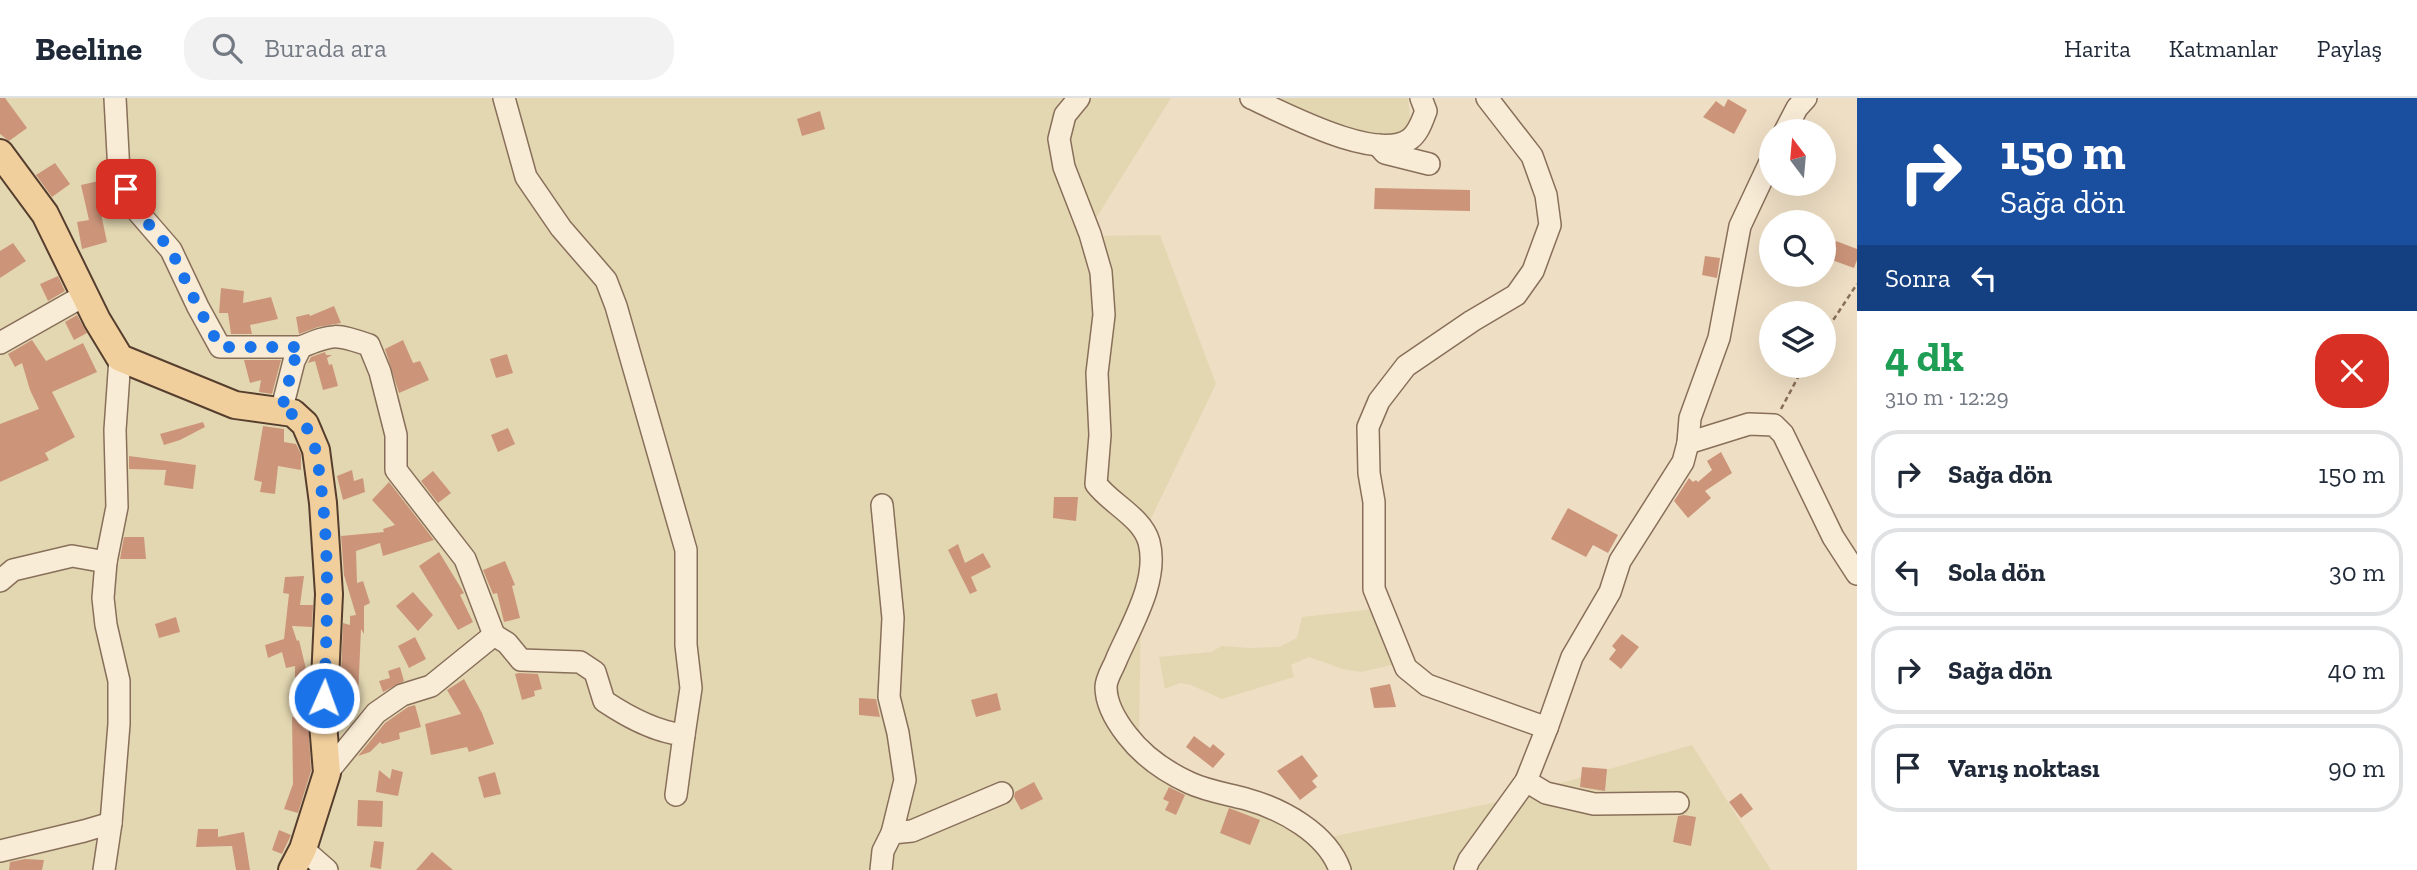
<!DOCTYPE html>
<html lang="tr">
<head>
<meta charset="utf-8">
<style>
	body { margin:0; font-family:"Zilla Slab",serif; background:#f2f2f3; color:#1f2937; height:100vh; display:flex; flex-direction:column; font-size:26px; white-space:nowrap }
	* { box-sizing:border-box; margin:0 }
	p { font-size:23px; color:#747a83 }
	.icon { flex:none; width:38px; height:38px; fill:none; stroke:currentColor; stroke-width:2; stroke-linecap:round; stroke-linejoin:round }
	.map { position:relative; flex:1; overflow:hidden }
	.panel { display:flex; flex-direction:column; background:#fff; width:560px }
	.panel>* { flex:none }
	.banner { background:#1a4fa0; color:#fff; overflow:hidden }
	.needle { width:46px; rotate:344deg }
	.tools { position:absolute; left:1759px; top:21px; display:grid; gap:14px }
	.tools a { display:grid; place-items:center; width:77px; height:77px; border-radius:50%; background:#fff; box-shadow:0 7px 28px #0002; font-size:35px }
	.pin { position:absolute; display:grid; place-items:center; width:60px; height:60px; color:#fff; margin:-30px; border-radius:14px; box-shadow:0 4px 10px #0006 }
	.me { position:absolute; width:77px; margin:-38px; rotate:2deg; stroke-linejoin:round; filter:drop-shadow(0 0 5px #0008) }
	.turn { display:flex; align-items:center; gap:24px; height:147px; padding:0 28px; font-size:32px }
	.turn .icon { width:91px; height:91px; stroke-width:2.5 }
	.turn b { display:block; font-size:49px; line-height:60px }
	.then { display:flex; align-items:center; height:66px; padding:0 28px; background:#0003; gap:14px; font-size:26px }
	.round { display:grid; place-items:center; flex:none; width:74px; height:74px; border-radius:28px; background:#f2f2f3 }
	.headline { display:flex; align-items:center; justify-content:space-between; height:119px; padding:0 28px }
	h1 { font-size:42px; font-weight:700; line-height:52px; color:#1e9e55 }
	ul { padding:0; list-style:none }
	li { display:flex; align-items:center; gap:21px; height:88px; margin:0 14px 10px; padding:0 14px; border:4px solid #e0e1e3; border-radius:28px }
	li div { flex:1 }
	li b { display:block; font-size:26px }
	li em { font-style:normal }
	header { display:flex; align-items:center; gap:42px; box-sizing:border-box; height:98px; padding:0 35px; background:#fff; border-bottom:2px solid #e0e1e3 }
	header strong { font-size:33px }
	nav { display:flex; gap:38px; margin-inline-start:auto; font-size:24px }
	.search { width:490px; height:63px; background:#f2f2f3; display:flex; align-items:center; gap:18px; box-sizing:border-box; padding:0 24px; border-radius:28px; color:#747a83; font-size:26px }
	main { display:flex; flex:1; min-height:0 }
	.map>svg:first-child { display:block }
	.farmland { fill:#e3d7b1 }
	.building { fill:#cc957a }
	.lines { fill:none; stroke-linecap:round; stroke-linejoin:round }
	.minor-casing { stroke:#886f5a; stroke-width:24 }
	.major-casing { stroke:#563e2e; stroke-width:30 }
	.path { stroke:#886f5a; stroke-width:2.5; stroke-dasharray:5 3.5; stroke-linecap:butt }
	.minor { stroke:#f9ecd7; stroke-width:21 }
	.major { stroke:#f1cf9c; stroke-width:26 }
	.route { stroke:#1a73e8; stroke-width:12; stroke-dasharray:0 21.6 }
</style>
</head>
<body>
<header>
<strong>Beeline</strong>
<div class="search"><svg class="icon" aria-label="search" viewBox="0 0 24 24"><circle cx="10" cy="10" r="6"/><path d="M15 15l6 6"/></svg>Burada ara</div>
<nav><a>Harita</a><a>Katmanlar</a><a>Paylaş</a></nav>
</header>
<main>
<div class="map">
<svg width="1857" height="772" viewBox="0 0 1857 772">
	<rect width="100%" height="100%" fill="#eedec4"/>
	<!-- farmland -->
	<g class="farmland">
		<path d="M0 0H1171L1085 138 1160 137 1216 286 1142 439 1139 644 1312 743 1492 705 1692 647 1771 772H0Z"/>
		<path d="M1278 0H1408L1416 70Z"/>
		<path d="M1374 511 1396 566 1361 574 1343 571 1309 559 1291 567 1294 579 1222 601 1191 587 1180 585 1165 591 1159 559 1211 554 1222 548 1249 550 1279 549 1297 540 1302 519Z"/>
	</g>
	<!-- building -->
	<g class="building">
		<path d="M0 0H5L27 30 9 43 0 36Z"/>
		<path d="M1728 1 1747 12 1734 36 1703 19 1716 3 1724 9Z"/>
		<path d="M820 13 825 31 802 38 797 21Z"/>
		<path d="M55 65 70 86 52 99 36 77Z"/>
		<path d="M103 82 109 110 100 111 107 144 82 151 77 124 89 122 81 87Z"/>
		<path d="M1375 90 1470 92V113L1374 111Z"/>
		<path d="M1836 143 1857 151V162L1854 170 1829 161Z"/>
		<path d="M13 145 26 163 0 180V153Z"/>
		<path d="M1705 158 1720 160 1717 180 1702 177Z"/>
		<path d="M58 178 65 193 48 203 40 186Z"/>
		<path d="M221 190 244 193 243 205 271 199 278 221 250 227 252 236H231L228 215H219Z"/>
		<path d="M334 208 341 225 318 229 299 236 296 219 309 216 310 218Z"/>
		<path d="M77 217 87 235 74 242 65 224Z"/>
		<path d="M32 242 46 263 83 245 97 274 52 294 75 339 45 355 49 362 0 384V326L39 311 30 292 22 265 15 269 8 256Z"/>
		<path d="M403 242 413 265 420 263 429 282 399 295 385 251Z"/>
		<path d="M325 254 326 257H332L327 260 329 267 332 266 338 288 323 292 315 263 308 265 311 259Z"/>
		<path d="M507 256 513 275 496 280 490 261Z"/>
		<path d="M244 262H281L272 296 259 294 261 282 250 285Z"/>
		<path d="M203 324 205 329 180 342 164 347 160 336Z"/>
		<path d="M263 328 284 331V344L296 346 301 356V372L278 368 275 396 260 394 262 384 254 382Z"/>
		<path d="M508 330 515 346 498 354 491 337Z"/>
		<path d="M1721 354 1732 375 1705 393 1711 400 1688 420 1674 403 1689 380 1693 384 1696 382 1698 384 1712 372 1707 363Z"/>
		<path d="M129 358 196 367 193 391 164 387 166 372 129 371Z"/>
		<path d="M352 372 354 383 363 380 365 394 343 402 337 378Z"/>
		<path d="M433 373 451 395 438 405 421 383Z"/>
		<path d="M389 384 434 442 383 458 380 445 356 453 357 485 363 483 370 505 364 508V536L361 531 358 600 351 599 353 622 350 626H339L343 525 350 527V518L356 517 344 477 341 438 384 434 383 431 395 427 372 402Z"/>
		<path d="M1054 399H1078L1076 423 1053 420Z"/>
		<path d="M1568 410 1618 437 1608 455 1593 447 1586 459 1551 441Z"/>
		<path d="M124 439H144L146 461H120Z"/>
		<path d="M958 446 965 465 983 455 991 469 971 479 977 493 970 496 948 452Z"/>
		<path d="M439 454 464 495 460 497 473 524 458 532 419 468Z"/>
		<path d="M505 463 515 487 512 488 520 520 504 524 497 495 493 496 483 472Z"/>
		<path d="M304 478 300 507H313L312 529 292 528 297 543 299 542 306 571 310 570 309 592 295 594V568L286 570 282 554 268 560 265 547 284 541 289 496 283 495 285 479Z"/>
		<path d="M413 494 433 517 418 533 396 508Z"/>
		<path d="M176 519 180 534 159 540 155 526Z"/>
		<path d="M1622 536 1639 549 1621 571 1609 561 1616 552 1612 548Z"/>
		<path d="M415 539 426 561 409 570 398 548Z"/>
		<path d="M400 569 404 583 383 594 379 583 390 580 388 573Z"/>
		<path d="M519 575 538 576 542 591 534 593 535 598 522 602 515 576Z"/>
		<path d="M464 581 482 615 494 646 469 654 467 649 431 657 425 626 461 616 447 592Z"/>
		<path d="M1390 586 1396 609 1374 610 1370 590Z"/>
		<path d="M997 595 1001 612 976 619 971 602Z"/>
		<path d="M859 600 876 601 880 619 859 617Z"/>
		<path d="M415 607 421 629 399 635 400 641 382 646 380 644 370 654 358 658 385 625 408 609Z"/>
		<path d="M308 618 311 673 298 715 284 711 293 686 292 619Z"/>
		<path d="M1194 638 1210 650 1213 646 1225 656 1213 670 1186 649Z"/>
		<path d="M1302 657 1318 678 1312 683 1317 689 1300 702 1277 673Z"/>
		<path d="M1582 669 1607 671 1605 693 1580 689Z"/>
		<path d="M392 671 403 674 398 698 376 694 379 672 390 681Z"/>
		<path d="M495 674 501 696 484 700 478 679Z"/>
		<path d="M1034 684 1043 701 1021 712 1014 699 1015 694Z"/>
		<path d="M1169 689 1185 697 1176 717 1165 712 1169 704 1163 701Z"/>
		<path d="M1741 695 1753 711 1741 720 1729 704Z"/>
		<path d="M358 702 383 703 382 729 357 728Z"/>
		<path d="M1229 710 1260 722 1250 747 1220 735Z"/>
		<path d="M1684 717 1696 719 1691 748 1673 744 1678 718Z"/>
		<path d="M198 731H218V739L244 734 250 772H236L232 748 196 749Z"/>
		<path d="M279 732 291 737 282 756 272 752Z"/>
		<path d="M374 743 384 744 381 771 370 769Z"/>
		<path d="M432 754 453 772H416Z"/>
		<path d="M25 761 44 762 42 772H9L10 764Z"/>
	</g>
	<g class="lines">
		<defs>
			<g id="minor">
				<path d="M115 0 119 75 132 107 171 152 198 209 220 249H301"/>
				<path d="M504 0 526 79 561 130 606 182 616 208 686 452V547L691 590 684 637"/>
				<path d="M1079 0 1065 17 1059 41 1064 69 1090 136 1101 174 1104 217 1097 275 1100 337 1096 386C1111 406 1142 419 1149 444 1159 482 1132 526 1117 560 1114 569 1106 580 1106 589 1106 607 1116 623 1127 637 1143 658 1166 674 1190 685 1207 693 1228 696 1246 701 1282 711 1327 735 1340 772"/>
				<path d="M1251 0C1284 15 1377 65 1410 41 1419 34 1422 23 1426 13L1421 0"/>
				<path d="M1785 33 1797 10 1806 0"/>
				<path d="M1378 47 1385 55 1429 66"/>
				<path d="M0 245 85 197"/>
				<path d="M281 314 294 263 301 249C334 235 336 236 369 247L380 274 396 337V372L465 461 494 537 431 588 402 597 376 615 327 675"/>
				<path d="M1688 345 1749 326 1774 327 1783 336 1833 439 1857 476"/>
				<path d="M882 407 893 520 889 599 898 635 905 682 892 735"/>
				<path d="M0 483 13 472 72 458 106 464"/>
				<path d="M494 537 507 545 521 562 580 564 595 574 604 603C628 619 655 634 684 637L676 697"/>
				<path d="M1547 630 1572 559 1610 494 1620 463 1683 364 1688 345 1690 320 1719 240 1740 128 1771 62"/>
				<path d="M1526 683 1546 695 1594 706 1678 705"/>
				<path d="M303 751 327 772"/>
				<path d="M0 753 84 733 111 725"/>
				<path d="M104 772 111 725 119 626V583L106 527 103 500 106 464 117 409 115 332 120 260"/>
				<path d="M881 772 883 753 892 735 912 733 1002 695"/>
				<path d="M1465 772 1469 762 1526 683 1547 630 1427 587 1406 570 1374 491V404L1369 375 1368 329 1379 303 1406 268 1472 223 1516 197 1533 173 1550 127 1546 97 1532 58 1487 0"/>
			</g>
			<path id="major" d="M0 55 45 116 97 222 120 260 235 307 293 315 305 326 316 352 323 405 329 496 323 625 327 675 303 751 292 772"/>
		</defs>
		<!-- minor casing -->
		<use href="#minor" class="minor-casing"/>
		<!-- major casing -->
		<use href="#major" class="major-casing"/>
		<!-- path -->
		<g class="path">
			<path d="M1824 236 1857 186"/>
			<path d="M1781 311 1804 268"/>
		</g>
		<!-- minor -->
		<use href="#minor" class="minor"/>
		<!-- major -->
		<use href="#major" class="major"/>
	</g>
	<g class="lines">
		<!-- route -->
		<path class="route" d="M126 91 132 107 171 152 198 209 220 249H301L294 263 281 314C291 315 298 317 304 326 317 343 318 367 321 388 330 459 327 529 324 600"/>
	</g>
</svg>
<div class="tools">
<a><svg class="needle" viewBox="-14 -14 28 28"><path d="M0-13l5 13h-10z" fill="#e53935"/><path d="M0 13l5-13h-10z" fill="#747a83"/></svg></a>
<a><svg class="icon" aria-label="search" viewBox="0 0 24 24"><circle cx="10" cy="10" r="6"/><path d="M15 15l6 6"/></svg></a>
<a><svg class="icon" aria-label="layers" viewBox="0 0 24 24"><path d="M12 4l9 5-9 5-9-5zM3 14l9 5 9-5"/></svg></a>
</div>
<div class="pin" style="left:126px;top:91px;background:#d93025"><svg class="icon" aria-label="arrive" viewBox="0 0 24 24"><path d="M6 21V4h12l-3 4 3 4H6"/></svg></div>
<svg class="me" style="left:324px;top:600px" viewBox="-20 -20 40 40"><circle r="17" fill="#1a73e8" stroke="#fff" stroke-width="3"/><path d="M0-11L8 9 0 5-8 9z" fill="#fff"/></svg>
</div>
<section class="panel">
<div class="banner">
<div class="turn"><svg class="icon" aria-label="right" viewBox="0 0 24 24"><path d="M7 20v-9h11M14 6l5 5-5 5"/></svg><div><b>150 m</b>Sağa dön</div></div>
<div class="then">Sonra<svg class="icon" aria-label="left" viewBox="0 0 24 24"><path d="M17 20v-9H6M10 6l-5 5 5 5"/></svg></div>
</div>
<div class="headline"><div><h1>4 dk</h1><p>310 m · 12:29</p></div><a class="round" style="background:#d93025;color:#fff"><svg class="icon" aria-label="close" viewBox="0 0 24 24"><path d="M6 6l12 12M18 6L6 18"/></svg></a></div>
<ul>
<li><svg class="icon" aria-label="right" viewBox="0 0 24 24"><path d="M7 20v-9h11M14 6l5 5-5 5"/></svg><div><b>Sağa dön</b></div><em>150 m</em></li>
<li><svg class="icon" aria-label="left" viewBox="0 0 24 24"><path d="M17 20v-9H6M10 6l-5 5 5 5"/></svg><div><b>Sola dön</b></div><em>30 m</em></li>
<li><svg class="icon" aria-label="right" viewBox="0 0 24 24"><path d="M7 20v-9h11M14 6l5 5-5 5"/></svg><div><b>Sağa dön</b></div><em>40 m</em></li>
<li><svg class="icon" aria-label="arrive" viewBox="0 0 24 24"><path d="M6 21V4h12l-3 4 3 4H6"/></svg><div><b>Varış noktası</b></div><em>90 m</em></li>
</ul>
</section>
</main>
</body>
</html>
